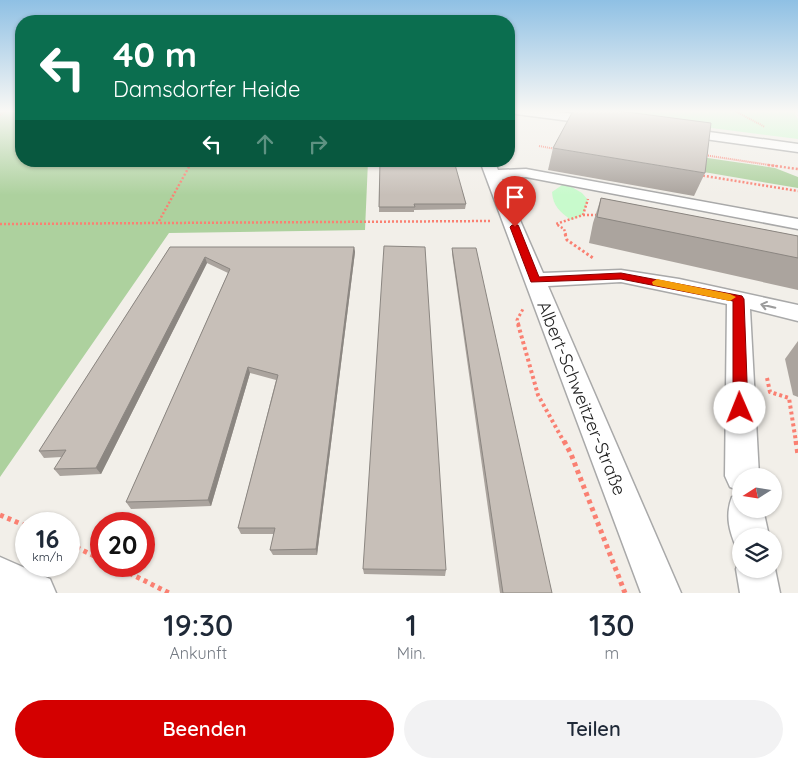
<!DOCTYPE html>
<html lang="de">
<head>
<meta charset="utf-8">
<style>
	body { margin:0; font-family:Quicksand,sans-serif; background:#f2f2f3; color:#1f2937; height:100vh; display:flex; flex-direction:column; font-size:19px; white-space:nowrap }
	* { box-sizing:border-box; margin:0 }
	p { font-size:16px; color:#747a83 }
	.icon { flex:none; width:28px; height:28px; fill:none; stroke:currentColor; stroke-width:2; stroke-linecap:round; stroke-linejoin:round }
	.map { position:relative; height:593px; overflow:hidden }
	.drawer { display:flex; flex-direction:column; background:#fff; flex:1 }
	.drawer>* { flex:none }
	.top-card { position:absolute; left:15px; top:15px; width:500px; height:152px; border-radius:20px; box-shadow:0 1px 4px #0004; background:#0b6e4f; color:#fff; overflow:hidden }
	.needle { width:32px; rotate:258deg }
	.fabs { position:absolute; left:732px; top:468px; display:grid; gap:10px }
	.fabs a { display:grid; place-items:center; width:50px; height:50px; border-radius:50%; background:#fff; box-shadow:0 1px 4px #0004; font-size:25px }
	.speed { position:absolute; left:15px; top:512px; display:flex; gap:10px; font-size:25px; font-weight:700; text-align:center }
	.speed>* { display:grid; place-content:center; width:65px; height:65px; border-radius:50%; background:#fff; box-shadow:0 1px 4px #0004; line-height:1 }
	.speed small { font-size:12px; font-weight:400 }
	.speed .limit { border:8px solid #d22; background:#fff; color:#111 }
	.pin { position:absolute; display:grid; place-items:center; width:42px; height:42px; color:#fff; margin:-51px -21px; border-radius:50% 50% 50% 0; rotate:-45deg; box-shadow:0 0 5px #0007 }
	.pin .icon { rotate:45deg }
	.me { position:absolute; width:55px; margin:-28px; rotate:359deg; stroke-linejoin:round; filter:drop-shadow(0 0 4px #0008) }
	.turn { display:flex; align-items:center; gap:18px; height:105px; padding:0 15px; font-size:22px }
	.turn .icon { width:65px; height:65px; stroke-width:2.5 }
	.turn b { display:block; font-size:35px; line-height:42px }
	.lanes { display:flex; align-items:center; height:48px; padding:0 15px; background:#0003; justify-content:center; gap:25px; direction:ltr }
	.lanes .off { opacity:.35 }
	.eta { display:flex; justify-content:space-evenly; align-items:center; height:85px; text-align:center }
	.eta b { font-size:30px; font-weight:600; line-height:35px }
	.action { display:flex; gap:10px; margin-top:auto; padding:10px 15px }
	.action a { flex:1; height:58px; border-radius:30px; background:#d40000; color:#fff; font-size:20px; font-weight:600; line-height:58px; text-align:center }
	.action a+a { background:#f2f2f3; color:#1f2937 }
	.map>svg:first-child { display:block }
	.forest { fill:#add19e }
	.park { fill:#c8facc }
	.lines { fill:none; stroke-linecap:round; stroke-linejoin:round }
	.minor-casing { stroke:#a9a9a9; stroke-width:3 }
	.path-far4 { stroke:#fa8072; stroke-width:2; stroke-dasharray:1 1; stroke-linecap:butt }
	.path-far3 { stroke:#fa8072; stroke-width:2.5; stroke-dasharray:2 2; stroke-linecap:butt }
	.path-far2 { stroke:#fa8072; stroke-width:3; stroke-dasharray:2.5 2.5; stroke-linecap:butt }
	.path-far1 { stroke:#fa8072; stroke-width:4; stroke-dasharray:3 3; stroke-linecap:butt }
	.path { stroke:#fa8072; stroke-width:5; stroke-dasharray:4 4; stroke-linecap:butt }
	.minor { fill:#fff; fill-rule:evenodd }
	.wall { fill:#aba49e }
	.shaded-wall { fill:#8b8681 }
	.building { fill:#c7bfb8; stroke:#8b8681 }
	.oneway { stroke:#9c9c9c }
	.route { fill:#d40000; stroke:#8a0000 }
	.slow { fill:#f59e0b }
	.labels { text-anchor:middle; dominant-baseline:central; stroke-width:5; stroke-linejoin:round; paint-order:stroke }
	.near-street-label { font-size:18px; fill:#222; stroke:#fff }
</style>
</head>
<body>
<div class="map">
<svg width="798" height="593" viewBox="0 0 798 593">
	<rect width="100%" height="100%" fill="#f2efe9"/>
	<!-- forest -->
	<g class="forest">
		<path d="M0 111H21V161H368L365 230 169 233 0 477Z"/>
		<path d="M694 156 775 168 798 177V188L692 170Z"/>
	</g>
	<!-- park -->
	<g class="park">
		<path d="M579 111H793L798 119V139Z"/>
		<path d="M565 183 582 193 588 200 583 215 571 220C560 212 553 206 552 192Z"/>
	</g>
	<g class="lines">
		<defs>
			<g id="minor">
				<path d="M511 111H549L601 117 607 121 601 125 516 114Z"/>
				<path d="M680 128 798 144V152L676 135 674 132 676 129Z"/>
				<path d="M480 161H494L498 170 526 169 798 219V229L526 177 502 179 543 273 621 270 679 279 798 305V321L750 309 759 476H741V491L730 487 725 476 727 304 621 282 548 286 681 593H641Z"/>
				<path d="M741 493V509H763L769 536H741V551L737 549C729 531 725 515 732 497Z"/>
				<path d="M0 557 50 579 56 593H0Z"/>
				<path d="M741 557V569H774V564L780 593H740L736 569Z"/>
			</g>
		</defs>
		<!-- minor casing -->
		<use href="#minor" class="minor-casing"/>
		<!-- path-far4 -->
		<g class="path-far4">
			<path d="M735 111 765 127"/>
			<path d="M0 115 6 111"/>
			<path d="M539 146 556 149"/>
			<path d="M704 155 776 166"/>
			<path d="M189 166 192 161"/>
		</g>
		<!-- path-far3 -->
		<g class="path-far3">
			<path d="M768 165 798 169"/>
			<path d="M699 175 798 191"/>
			<path d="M583 215H600"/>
			<path d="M159 221 190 165"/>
			<path d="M0 224 491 221"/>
			<path d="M566 235 564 229 556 224 583 215 588 199"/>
		</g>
		<!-- path-far2 -->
		<g class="path-far2">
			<path d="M565 234 567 240 593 258"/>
			<path d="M519 325 517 320 523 309"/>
		</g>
		<!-- path-far1 -->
		<g class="path-far1">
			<path d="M518 324 538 395 564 442"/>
			<path d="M767 378 770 392 789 398 796 442"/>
		</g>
		<!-- path -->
		<g class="path">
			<path d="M564 441 571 454 625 593"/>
			<path d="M796 441 798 455"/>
			<path d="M0 515 26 526"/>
			<path d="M69 544 101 559"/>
			<path d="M115 566 169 593"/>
		</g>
		<!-- minor -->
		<use href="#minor" class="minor"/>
	</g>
	<!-- wall -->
	<g class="wall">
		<path d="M553 148 705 173 694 196 548 170Z"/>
		<path d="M380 161 466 204 465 209 414 210V212H379Z"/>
		<path d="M601 198 798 236V290L589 243 593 223Z"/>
		<path d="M170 247H354L355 252 317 555H273L270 550 274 534H241L238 528 276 380 250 373 211 506 131 509 126 502 228 273 207 263 101 474 60 476 54 469 62 457 44 458 39 451Z"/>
		<path d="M452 248 552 593H500L452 254Z"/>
		<path d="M798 341V397L793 395 785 359Z"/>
		<path d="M363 569 446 570 445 576 364 574Z"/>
	</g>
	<!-- shaded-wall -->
	<g class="shaded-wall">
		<path d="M354 247 355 252 317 555 316 549Z"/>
		<path d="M205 257 207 263 101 474 96 468Z"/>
		<path d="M248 367 250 373 211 506 208 500Z"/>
	</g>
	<!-- building -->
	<g class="building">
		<path d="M573 111H619L711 123 705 173 553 148Z"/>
		<path d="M380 161H454L466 204H414L415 207H379Z"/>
		<path d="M601 198 798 236V258L597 217Z"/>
		<path d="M384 246 425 247 446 570 363 569Z"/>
		<path d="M170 247H354L316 549 270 550 275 528H238L278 375 248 367 208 500 126 502 230 269 205 257 96 468 54 469 66 450 39 451Z"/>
		<path d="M452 248H476L552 593H503Z"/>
	</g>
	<!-- one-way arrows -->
	<defs><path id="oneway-shaft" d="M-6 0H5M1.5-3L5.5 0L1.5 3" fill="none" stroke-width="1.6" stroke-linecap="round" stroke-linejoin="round" transform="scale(1.25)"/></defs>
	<use class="oneway" href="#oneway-shaft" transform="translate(768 306) rotate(-167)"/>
	<!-- sky -->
	<linearGradient id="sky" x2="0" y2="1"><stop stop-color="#8fc0e4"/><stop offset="0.57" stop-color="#f9f8f5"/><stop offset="1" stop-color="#f9f8f5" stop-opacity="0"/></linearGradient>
	<rect width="798" height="195" fill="url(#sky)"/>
	<!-- route -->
	<path class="route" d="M512 225H518L519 227 539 277 621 273 742 296 744 299 748 408 746 413 740 415 735 413 733 408V301L621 279 531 282 510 227Z"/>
	<!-- slow -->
	<path class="slow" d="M657 279 730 294 736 297 730 301 653 285 652 282Z"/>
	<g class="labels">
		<!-- near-street labels -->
		<g class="near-street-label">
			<text transform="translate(582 398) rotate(68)">Albert-Schweitzer-Straße</text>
		</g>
	</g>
</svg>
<div class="fabs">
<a><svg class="needle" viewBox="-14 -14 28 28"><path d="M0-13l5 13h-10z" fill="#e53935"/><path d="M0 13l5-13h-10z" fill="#747a83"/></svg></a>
<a><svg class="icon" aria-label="layers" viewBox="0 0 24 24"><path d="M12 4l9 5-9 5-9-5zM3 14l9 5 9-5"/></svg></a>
</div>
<div class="speed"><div>16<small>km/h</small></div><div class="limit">20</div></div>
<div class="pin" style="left:515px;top:227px;background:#d93025"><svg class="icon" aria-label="arrive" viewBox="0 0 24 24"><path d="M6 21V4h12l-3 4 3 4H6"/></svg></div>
<svg class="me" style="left:740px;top:408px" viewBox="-20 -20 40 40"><circle r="19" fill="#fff"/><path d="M0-13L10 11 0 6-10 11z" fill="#d40000"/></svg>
<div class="top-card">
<div class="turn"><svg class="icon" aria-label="left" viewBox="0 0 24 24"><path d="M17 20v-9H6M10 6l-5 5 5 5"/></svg><div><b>40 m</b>Damsdorfer Heide</div></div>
<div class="lanes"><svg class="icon" aria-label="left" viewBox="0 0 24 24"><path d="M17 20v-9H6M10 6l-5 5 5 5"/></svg><svg class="icon off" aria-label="ahead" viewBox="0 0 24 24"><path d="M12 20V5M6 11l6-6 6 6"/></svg><svg class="icon off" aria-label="right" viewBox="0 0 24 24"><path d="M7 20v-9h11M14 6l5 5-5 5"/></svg></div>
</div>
</div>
<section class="drawer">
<div class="eta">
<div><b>19:30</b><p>Ankunft</p></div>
<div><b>1</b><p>Min.</p></div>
<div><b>130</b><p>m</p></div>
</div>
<div class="action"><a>Beenden</a><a>Teilen</a></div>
</section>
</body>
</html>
